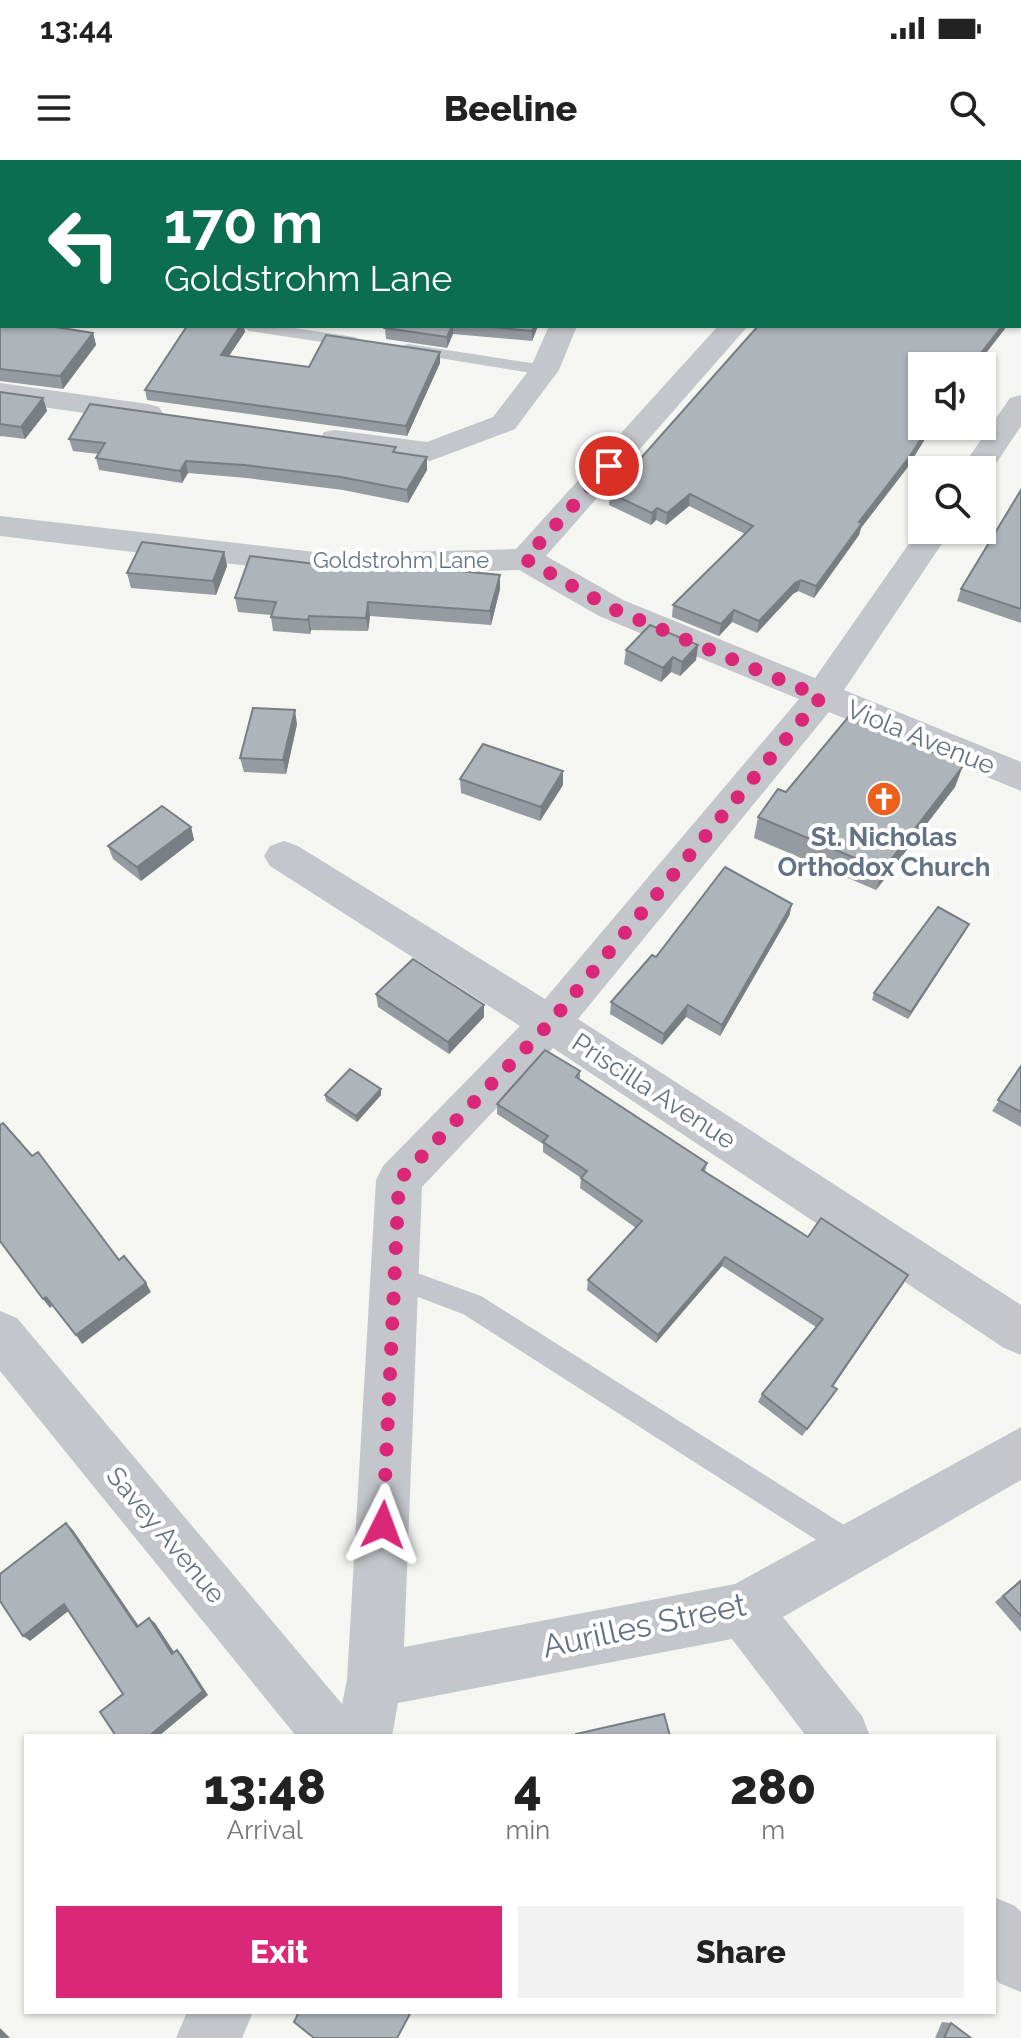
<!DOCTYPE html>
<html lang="en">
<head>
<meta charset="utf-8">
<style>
	body { margin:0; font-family:Raleway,sans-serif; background:#f2f2f2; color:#222; height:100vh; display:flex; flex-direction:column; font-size:30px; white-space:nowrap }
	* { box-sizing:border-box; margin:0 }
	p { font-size:26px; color:#767676 }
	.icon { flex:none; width:44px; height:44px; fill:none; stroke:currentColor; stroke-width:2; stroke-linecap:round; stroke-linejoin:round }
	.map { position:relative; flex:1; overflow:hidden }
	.drawer { position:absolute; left:24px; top:1574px; width:972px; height:280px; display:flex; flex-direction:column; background:#fff; border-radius:0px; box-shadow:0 2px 6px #0004 }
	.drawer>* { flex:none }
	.top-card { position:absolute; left:0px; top:0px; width:1022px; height:168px; box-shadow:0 2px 6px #0004; background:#0b6e4f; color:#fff; overflow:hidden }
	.tools { position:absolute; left:908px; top:192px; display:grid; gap:16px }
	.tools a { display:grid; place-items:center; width:88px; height:88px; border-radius:0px; background:#fff; box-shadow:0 2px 6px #0004; font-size:40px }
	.pin { position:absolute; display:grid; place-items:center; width:68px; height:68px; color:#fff; margin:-34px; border:4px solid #fff; border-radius:50%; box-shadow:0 2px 8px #0007 }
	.me { position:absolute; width:88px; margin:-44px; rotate:3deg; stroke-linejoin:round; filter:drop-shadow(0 0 6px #0008) }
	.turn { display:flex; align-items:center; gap:28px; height:168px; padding:0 32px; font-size:36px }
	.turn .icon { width:104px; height:104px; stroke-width:2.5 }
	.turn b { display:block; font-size:56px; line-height:68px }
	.eta { display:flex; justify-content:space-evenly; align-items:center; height:136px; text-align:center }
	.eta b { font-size:48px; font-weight:800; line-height:56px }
	.cta { display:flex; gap:16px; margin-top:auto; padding:16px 32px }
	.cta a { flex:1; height:92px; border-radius:0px; background:#db2777; color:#fff; font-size:32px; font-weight:800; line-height:92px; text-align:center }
	.cta a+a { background:#f2f2f2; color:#222 }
	.status { display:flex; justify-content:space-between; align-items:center; height:56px; padding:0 40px; background:#fff; direction:ltr }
	.status svg { height:22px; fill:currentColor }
	header { display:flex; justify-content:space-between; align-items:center; height:104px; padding:0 32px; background:#fff; font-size:36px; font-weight:800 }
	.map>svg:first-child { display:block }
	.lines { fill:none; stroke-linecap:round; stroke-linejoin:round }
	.service { fill:#c3c6ca; fill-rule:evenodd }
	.minor { fill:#c3c6ca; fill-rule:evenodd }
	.wall { fill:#959ba0 }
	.shaded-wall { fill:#797e82 }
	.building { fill:#adb4ba; stroke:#797e82; stroke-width:2 }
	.route { stroke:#db2777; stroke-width:14; stroke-dasharray:0 25.2 }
	.labels { text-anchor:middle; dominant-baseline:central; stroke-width:8; stroke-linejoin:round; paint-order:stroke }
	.far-street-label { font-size:22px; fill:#637385; stroke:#fff }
	.street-label { font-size:26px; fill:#637385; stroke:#fff }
	.poi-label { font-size:26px; font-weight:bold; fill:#637385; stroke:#fff }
	.near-street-label { font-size:32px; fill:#637385; stroke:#fff }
</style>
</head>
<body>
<div class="status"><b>13:44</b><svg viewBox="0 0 49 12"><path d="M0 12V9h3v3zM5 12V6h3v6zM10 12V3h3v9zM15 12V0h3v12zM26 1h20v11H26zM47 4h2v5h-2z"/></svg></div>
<header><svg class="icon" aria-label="menu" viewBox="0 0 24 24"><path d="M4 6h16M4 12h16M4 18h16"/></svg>Beeline<svg class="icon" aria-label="search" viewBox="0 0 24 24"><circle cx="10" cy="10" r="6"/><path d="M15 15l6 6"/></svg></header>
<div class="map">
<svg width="1021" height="1878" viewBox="0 0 1021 1878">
	<rect width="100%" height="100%" fill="#f5f6f2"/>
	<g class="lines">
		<!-- service -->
		<g class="service">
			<path d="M119 0H133L118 2Z"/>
			<rect x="0" y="125" width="2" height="10"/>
			<path d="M241 166H280L355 177 363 182 355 187 249 171Z"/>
			<path d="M408 184 544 205 552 210 544 215 402 192V186Z"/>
			<path d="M395 1105 481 1136 863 1377 867 1387 863 1397 853 1401 843 1397 463 1154 386 1125 382 1117 386 1109Z"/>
		</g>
		<!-- minor -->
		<g class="minor">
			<path d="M621 0H655L656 1 623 2Z"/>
			<path d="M549 166H577L559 210 515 269 430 301 335 288 324 286 320 279 324 272 335 270 427 282 493 257 530 209Z"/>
			<path d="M718 166H748L546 396 623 440 815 518 922 365V370H951L844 530 1021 602V631L829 552 578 859 1021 1145V1195L1004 1188 553 888 422 1027 404 1487 735 1424 1021 1267V1320L783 1457 862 1556 870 1576H806L732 1479 398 1543 392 1576H296L0 1211V1151L17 1158 342 1544 347 1520 376 1020 383 1006 520 866 270 706 264 696 270 686 284 681 298 686 545 839 799 539 599 456 519 410 332 416 0 376V356L332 394 516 389Z"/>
			<path d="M0 223 148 244 159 247 163 253 159 259 148 262 0 241Z"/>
			<path d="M1021 235V266L987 317 982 318V310H960L1010 238Z"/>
			<path d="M994 1737 1015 1746 1021 1752V1832L999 1823 994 1816Z"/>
			<path d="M187 1852H253L242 1878H176Z"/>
		</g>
	</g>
	<!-- wall -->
	<g class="wall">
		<path d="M0 141 2 166 93 173 96 185 63 229 0 221Z"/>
		<path d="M387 166H538L532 181 453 174 447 188 386 179 385 168Z"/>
		<path d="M758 166H1007L976 206H922V266H933L907 308 861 368 859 375 814 438 798 431 793 434 757 473 732 462 719 476 672 457 673 445 745 374 689 346 666 365 656 360 651 365 609 345 610 333Z"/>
		<path d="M245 172 229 196 309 207 440 203 407 276 147 240 145 230Z"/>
		<path d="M0 232 43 238 47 251 25 279 1 276 0 277Z"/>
		<path d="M69 279 396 293 427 297V310L408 343 343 330 247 318 188 313 182 323 99 310 96 298 98 294 73 291Z"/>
		<path d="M1021 330V463L957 441 961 429Z"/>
		<path d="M224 392 227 406 216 435 131 428 127 413Z"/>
		<path d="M340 407 500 415V429L491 465 370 456 368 471 311 470 310 474 273 471 271 457V455L238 452 235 438Z"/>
		<path d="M698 485 696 500 680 516 671 512 661 522 624 504 626 490Z"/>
		<path d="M297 564 286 614 244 612 240 598Z"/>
		<path d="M460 619 563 625 540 661 461 633Z"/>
		<path d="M955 627 876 730 754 678 758 657 786 632Z"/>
		<path d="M191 667 194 680 141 721 113 699 108 686Z"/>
		<path d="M792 744 789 756 720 876 686 857 662 885 610 854 611 842 656 797Z"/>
		<path d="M966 770 908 859 872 840 874 833Z"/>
		<path d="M376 834 484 857 449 894 378 847Z"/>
		<path d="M1021 906V967L992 951Z"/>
		<path d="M580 911V920L707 1003 705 1012 808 1077 908 1115 833 1226 837 1229 832 1237 802 1276 758 1242 762 1234 816 1167 722 1106 656 1183 587 1130 588 1120 636 1068 580 1028 581 1018 543 992V984L497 954V944Z"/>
		<path d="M325 935H381L357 962 326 941Z"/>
		<path d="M1021 1419V1472L995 1442Z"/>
		<path d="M942 1862 951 1863 971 1878H935Z"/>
	</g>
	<!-- shaded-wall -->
	<g class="shaded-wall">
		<path d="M240 166H244L245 172 223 205 221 195Z"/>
		<path d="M452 166H453V174L447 188V177Z"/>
		<path d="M534 166H538L532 181V171Z"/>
		<path d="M1002 166H1007L976 206H971Z"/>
		<path d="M93 173 96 185 63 229 60 216Z"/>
		<path d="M440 192V203L407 276 406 266Z"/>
		<path d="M43 238 47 251 25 279 21 267Z"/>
		<path d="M929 266H933L907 308 861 368 859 375 814 438 816 426 859 362Z"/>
		<path d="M427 297V310L408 343 407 330Z"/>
		<path d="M186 301 188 313 182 323 180 311Z"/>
		<path d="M690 334 689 346 666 365 667 353Z"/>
		<path d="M657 348 656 360 651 365 652 353Z"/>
		<path d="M224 392 227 406 216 435 213 421Z"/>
		<path d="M500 415V429L491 465 490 451Z"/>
		<path d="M801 420 798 431 793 434 757 473 759 461 795 423Z"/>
		<path d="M368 442 370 456 368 471 366 458Z"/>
		<path d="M734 450 732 462 719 476 721 464Z"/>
		<path d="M309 456 311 470 310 474 308 460Z"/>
		<path d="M698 485 696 500 680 516 682 502Z"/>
		<path d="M673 497 671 512 661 522 663 508Z"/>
		<path d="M295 550 297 564 286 614 283 600Z"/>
		<path d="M963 606 955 627 876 730 883 710Z"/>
		<path d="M563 611V625L540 661 541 647Z"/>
		<path d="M191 667 194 680 141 721 137 707Z"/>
		<path d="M792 744 789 756 720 876 722 865Z"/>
		<path d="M969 764 966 770 908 859 911 852Z"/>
		<path d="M484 845V857L449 894 448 882Z"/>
		<path d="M688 845 686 857 662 885 664 874Z"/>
		<path d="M381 929V935L357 962 356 956Z"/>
		<path d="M725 1097 722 1106 656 1183 658 1175Z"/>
		<path d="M908 1115 903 1124 828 1234 832 1226Z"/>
		<path d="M146 1123 151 1132 82 1184 76 1175Z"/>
		<path d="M46 1137 52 1146 50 1148 43 1139Z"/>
		<path d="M66 1363 73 1370 143 1472 137 1467Z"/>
		<path d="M64 1444 71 1449 30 1481 23 1476Z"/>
		<path d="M149 1458 155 1463 178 1498 172 1494Z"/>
		<path d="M177 1490 182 1495 208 1535 159 1576H149Z"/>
		<path d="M0 1868 10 1878H0Z"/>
	</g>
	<!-- building -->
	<g class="building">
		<path d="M0 0H94L99 1 98 2H2V45H0Z"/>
		<path d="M187 0H199L213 2H185Z"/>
		<path d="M258 0H596L595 2H257Z"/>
		<path d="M720 0H825L823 2H719Z"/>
		<path d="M940 0H1021L1020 140V2H939Z"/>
		<path d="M0 141H2V166H49L93 173 60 216 0 209Z"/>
		<path d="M187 166H240L221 195 309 207 326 175 440 192 406 266 145 230Z"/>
		<path d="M387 166H452L447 177 385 168Z"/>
		<path d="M481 166H534L532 171Z"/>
		<path d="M758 166H1002L971 206H922V266H929L910 296 859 362 862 363 816 426 801 420 795 423 759 461 734 450 721 464 673 445 753 366 690 334 667 353 657 348 652 353 610 333Z"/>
		<path d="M0 232 43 238 21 267 0 264Z"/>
		<path d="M90 244 396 287 393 292 427 297 407 330 341 317 244 305 186 301 180 311 96 298 105 283 69 279Z"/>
		<path d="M1021 330V449L961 429Z"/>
		<path d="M142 382 224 392 213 421 127 413Z"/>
		<path d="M250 396 340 407 440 409 500 415 490 451 368 442 366 458 309 456 308 460 271 457 276 442 235 438Z"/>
		<path d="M650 465 698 485 682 502 673 497 663 508 626 490Z"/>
		<path d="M253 548 295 550 283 600 240 598Z"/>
		<path d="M850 555 963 606 883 710 758 657 778 629 786 632Z"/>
		<path d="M483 584 563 611 541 647 460 619Z"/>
		<path d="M162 646 191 667 137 707 108 686Z"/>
		<path d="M725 707 792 744 722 865 688 845 664 874 611 842 652 795 656 797Z"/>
		<path d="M938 747 969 764 911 852 874 833Z"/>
		<path d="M413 799 484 845 448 882 376 834Z"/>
		<path d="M545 890 580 911 576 917 707 1003 702 1010 808 1077 821 1058 908 1115 832 1226 837 1229 807 1269 762 1234 823 1159 725 1097 658 1175 588 1120 642 1061 581 1018 587 1011 543 982 548 976 497 944Z"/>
		<path d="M1021 906V952L998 940Z"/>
		<path d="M350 909 381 929 356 956 325 935Z"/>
		<path d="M3 963 32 996 38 992 119 1100 124 1096 146 1123 76 1175 46 1137 43 1139 0 1081V965Z"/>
		<path d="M66 1363 137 1467 149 1458 172 1494 177 1490 203 1531 149 1576H116L100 1552 123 1534 64 1444 23 1476 0 1441V1414Z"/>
		<path d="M1021 1421V1456L1003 1436Z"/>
		<path d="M664 1554 670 1576H576V1574Z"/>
		<path d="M299 1852H411L397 1878H314L294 1862Z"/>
		<path d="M951 1863 971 1878H944Z"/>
	</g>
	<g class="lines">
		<!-- route -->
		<path class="route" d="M383 1365 399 1020 550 863 821 537 611 448 525 399 609 306"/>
	</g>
	<!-- icons -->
	<defs>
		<symbol id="church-disc" viewBox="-11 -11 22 22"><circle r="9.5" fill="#ec601c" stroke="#fff"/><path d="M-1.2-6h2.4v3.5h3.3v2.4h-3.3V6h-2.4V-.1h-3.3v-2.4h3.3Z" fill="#fff"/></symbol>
	</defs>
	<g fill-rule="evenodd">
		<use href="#church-disc" x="864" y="619" width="40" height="40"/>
	</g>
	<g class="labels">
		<!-- far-street labels -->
		<g class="far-street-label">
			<text x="401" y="400">Goldstrohm Lane</text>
		</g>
		<!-- street labels -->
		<g class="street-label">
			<text transform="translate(921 577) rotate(22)">Viola Avenue</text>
			<text transform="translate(654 931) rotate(33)">Priscilla Avenue</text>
			<text transform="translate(166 1375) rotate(50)">Savey Avenue</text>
		</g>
		<!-- poi labels -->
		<g class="poi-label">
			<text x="884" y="677">St. Nicholas<tspan x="884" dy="30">Orthodox Church</tspan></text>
		</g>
		<!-- near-street labels -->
		<g class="near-street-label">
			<text transform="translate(644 1465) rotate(-12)">Aurilles Street</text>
		</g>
	</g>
</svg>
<div class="tools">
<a><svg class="icon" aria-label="sound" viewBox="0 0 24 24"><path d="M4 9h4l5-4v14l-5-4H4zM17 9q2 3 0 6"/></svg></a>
<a><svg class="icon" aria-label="search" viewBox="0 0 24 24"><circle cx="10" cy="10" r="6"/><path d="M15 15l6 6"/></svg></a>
</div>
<div class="pin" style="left:609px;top:306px;background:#d93025"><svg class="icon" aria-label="arrive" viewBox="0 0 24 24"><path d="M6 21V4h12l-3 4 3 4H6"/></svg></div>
<svg class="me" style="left:383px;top:1365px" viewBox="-20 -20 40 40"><path d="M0-17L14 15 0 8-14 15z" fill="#db2777" stroke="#fff" stroke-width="4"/></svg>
<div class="top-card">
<div class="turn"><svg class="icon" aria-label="left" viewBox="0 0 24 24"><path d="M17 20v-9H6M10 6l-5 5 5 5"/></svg><div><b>170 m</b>Goldstrohm Lane</div></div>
</div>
<section class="drawer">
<div class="eta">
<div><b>13:48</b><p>Arrival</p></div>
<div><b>4</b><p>min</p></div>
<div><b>280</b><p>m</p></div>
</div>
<div class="cta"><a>Exit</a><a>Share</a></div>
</section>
</div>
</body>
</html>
